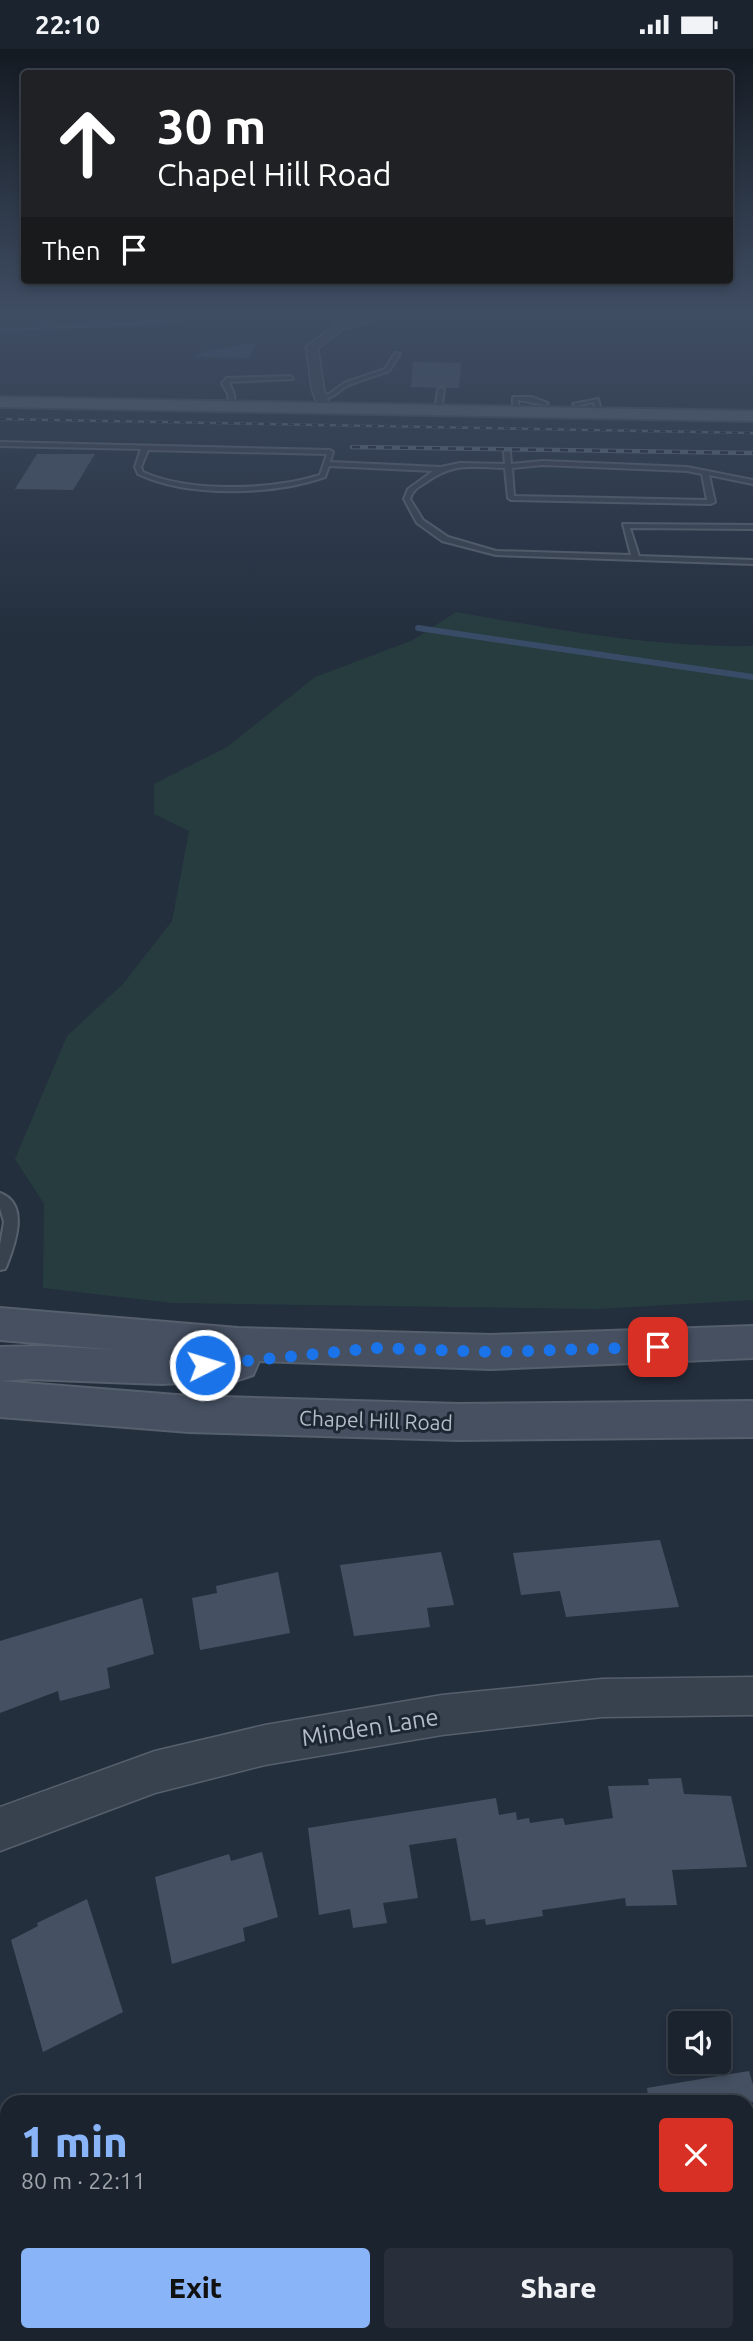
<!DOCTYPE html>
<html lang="en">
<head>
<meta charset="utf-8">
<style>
	body { margin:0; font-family:Ubuntu,sans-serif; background:#282f3a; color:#f1f3f6; height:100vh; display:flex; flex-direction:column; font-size:26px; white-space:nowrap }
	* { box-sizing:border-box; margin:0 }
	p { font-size:23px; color:#a0a4aa }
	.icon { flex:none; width:38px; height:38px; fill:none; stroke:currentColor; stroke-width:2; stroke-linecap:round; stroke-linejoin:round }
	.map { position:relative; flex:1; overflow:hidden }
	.details { position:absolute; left:0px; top:2046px; width:754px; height:247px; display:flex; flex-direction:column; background:#1b232e; border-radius:21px 21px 0 0; box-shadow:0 4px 10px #0003,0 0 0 2px #39404a }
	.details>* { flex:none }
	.top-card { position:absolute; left:21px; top:21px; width:712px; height:214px; border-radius:7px; box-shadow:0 4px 10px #0003,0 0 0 2px #39404a; background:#202124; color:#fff; overflow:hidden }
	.fabs { position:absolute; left:668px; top:1962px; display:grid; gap:14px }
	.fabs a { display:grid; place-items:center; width:63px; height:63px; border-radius:7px; background:#1b232e; box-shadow:0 4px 10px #0003,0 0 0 2px #39404a; font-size:35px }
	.pin { position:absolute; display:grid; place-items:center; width:60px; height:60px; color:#fff; margin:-30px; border-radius:14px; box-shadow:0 4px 10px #0006 }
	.me { position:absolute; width:77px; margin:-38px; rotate:85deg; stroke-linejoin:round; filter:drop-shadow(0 0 5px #0008) }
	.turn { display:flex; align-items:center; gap:24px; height:147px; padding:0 21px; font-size:32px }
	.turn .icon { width:91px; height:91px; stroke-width:2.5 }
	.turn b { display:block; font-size:49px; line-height:60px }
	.then { display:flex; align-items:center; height:66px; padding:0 21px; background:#0003; gap:14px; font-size:26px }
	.round { display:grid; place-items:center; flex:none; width:74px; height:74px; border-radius:7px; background:#282f3a }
	.head { display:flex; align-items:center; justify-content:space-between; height:119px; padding:0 21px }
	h1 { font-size:42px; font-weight:800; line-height:52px; color:#8ab4f8 }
	.cta { display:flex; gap:14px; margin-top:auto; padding:14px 21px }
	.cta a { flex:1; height:80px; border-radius:7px; background:#8ab4f8; color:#111; font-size:28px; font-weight:800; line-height:80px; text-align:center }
	.cta a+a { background:#282f3a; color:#f1f3f6 }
	.status { display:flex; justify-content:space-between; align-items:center; height:49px; padding:0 35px; background:#1b232e; direction:ltr }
	.status svg { height:19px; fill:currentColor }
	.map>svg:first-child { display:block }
	.green { fill:#263c3f }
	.water { fill:#394c67 }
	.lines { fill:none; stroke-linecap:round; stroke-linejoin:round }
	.stream-far1 { stroke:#394c67; stroke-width:4.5 }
	.stream { stroke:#394c67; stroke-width:6 }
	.building { fill:#455162 }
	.lane-casing { stroke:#565f6c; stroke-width:4 }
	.street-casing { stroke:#565f6c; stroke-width:3 }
	.secondary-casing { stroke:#565f6c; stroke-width:4 }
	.primary-casing { stroke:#414a57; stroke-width:4 }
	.lane { fill:#38414e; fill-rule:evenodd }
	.street { fill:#38414e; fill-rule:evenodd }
	.secondary { fill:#465061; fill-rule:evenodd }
	.primary { fill:#56606e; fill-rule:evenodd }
	.rail-far1-casing { stroke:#5a6575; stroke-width:2.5 }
	.rail-casing { stroke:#5a6575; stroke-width:4.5 }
	.rail-far1 { stroke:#1d2633; stroke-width:2; stroke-dasharray:6; stroke-linecap:butt }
	.rail { stroke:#1d2633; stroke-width:2.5; stroke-dasharray:8; stroke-linecap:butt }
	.route { stroke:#1a73e8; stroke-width:12; stroke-dasharray:0 21.6 }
	.labels { text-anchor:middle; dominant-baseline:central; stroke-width:6; stroke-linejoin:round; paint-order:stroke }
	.street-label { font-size:21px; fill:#b4bcc9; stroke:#1d2633 }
	.near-street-label { font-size:24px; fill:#b4bcc9; stroke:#1d2633 }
</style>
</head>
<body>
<div class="status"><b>22:10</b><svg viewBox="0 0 49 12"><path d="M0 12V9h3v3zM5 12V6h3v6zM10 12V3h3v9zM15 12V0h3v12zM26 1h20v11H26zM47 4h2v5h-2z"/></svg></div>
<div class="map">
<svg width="753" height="2292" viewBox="0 0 753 2292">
	<rect width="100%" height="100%" fill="#242f3e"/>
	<!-- green -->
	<path class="green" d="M456 563C553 580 654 599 753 597V1251L598 1260 172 1254 43 1239 44 1155 15 1110 67 987 123 935 172 872 189 782 154 765V735L227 698 315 628 413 591Z"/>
	<!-- water -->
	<path class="water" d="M246 295H255L249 309 194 308 206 302Z"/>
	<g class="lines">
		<!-- stream-far1 -->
		<path class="stream-far1" d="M0 280 136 275 237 264"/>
		<!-- stream -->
		<path class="stream" d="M418 579 753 628"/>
	</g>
	<!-- building -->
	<g class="building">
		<path d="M413 313 461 314 459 339 411 338Z"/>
		<path d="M37 405H95L73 441 15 440Z"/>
		<path d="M660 1491 679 1558 566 1568 560 1542 521 1546 513 1504Z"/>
		<path d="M441 1503 454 1556 427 1559 430 1578 354 1587 340 1516Z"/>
		<path d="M278 1523 290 1584 200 1601 192 1549 217 1544 216 1537Z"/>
		<path d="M142 1549 154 1605 107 1619 110 1639 60 1652 58 1642 0 1664V1592Z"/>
		<path d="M681 1729 684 1745 731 1747 747 1818 672 1821 677 1856 626 1857 625 1849 542 1861 543 1867 486 1876 485 1870 471 1872 456 1789 409 1796 418 1849 383 1854 387 1874 353 1879 350 1860 319 1866 308 1779 496 1749 499 1766 516 1763 517 1771 529 1769 530 1774 563 1769 565 1776 613 1769 608 1737 649 1736 648 1730Z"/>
		<path d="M262 1803 278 1868 243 1879 245 1892 172 1915 155 1828 229 1805 231 1812Z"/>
		<path d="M87 1850 123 1963 43 2003 11 1891 38 1877 37 1874Z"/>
		<path d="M749 2022 753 2036V2053H649L647 2039Z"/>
	</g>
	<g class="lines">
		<defs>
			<g id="lane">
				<path d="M395 304 400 305 389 322 348 336 333 347 321 351 318 349 329 345 344 334 385 320Z"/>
				<path d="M291 327 293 330 229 333 234 345 235 357 232 359 229 357 228 345 222 334 227 329Z"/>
				<path d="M441 339 444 341 441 361 438 363 435 361 438 341Z"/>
				<path d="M513 348H532L548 354 545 356 518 351 519 363 516 365 513 363Z"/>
				<path d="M598 350 602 364 599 366 596 364 594 353 576 357 573 355Z"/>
				<path d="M0 393 330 401 333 403 330 413 441 418 460 414 505 415 504 403 507 401 510 403 511 415 543 412 687 418 753 431V435L709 426 715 453 711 455 511 451 508 449 505 419C471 418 454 413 425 434 417 439 413 441 410 450L423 471 448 488 496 502 631 506 623 475 753 476V480L630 479 639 507 753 511V515L496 506 442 492 417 474 404 450 408 440 433 422 329 417 325 428C274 446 188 449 138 425L135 418 141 400 0 397ZM148 401 327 405 320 426C273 441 189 444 143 423L141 418ZM543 416 687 422 702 425 707 451 514 447 512 419Z"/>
				<path d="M0 1144C30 1155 15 1195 7 1216L5 1220 0 1221V1196L4 1173 0 1159Z"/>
			</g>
			<g id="street">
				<path d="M377 264H396L343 280 318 299 324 341 331 359 325 363 320 362 312 341 306 298 335 276Z"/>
				<path d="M753 1628V1666L602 1668 442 1686 265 1716 155 1744 0 1802V1758L155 1702 265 1676 442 1646 602 1630Z"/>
			</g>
			<g id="secondary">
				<path d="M0 1259 238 1279 491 1286 753 1277V1309L491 1320 259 1312 253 1326 238 1331 161 1335 28 1330 0 1332V1298L42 1297 119 1301 0 1291Z"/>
				<path d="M0 1332 189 1347 458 1355 753 1352V1388L458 1391 189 1383 0 1368Z"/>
			</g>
			<path id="primary" d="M0 348 753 362V372L0 358Z"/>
		</defs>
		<!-- lane casing -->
		<use href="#lane" class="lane-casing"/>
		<!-- street casing -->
		<use href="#street" class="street-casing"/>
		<!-- secondary casing -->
		<use href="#secondary" class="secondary-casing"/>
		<!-- primary casing -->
		<use href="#primary" class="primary-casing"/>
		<!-- lane -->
		<use href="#lane" class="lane"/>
		<!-- street -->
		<use href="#street" class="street"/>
		<!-- secondary -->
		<use href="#secondary" class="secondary"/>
		<!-- primary -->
		<use href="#primary" class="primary"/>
		<defs>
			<path id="rail-far1" d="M0 370 753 384"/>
			<path id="rail" d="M352 398 753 404"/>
		</defs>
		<!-- rail-far1 casing -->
		<use href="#rail-far1" class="rail-far1-casing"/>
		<!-- rail casing -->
		<use href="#rail" class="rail-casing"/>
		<!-- rail-far1 -->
		<use href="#rail-far1" class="rail-far1"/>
		<!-- rail -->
		<use href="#rail" class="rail"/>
	</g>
	<!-- sky -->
	<linearGradient id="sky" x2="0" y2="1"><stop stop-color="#141a22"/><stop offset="0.45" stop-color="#3f4d63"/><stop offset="1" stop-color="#3f4d63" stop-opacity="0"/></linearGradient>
	<rect width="753" height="584" fill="url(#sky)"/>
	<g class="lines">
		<!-- route -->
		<path class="route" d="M205 1316 376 1299 491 1303 658 1298"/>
	</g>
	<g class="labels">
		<!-- street labels -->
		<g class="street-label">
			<text transform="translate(376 1371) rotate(2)">Chapel Hill Road</text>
		</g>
		<!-- near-street labels -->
		<g class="near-street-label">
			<text transform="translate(370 1678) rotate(-9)">Minden Lane</text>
		</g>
	</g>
</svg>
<div class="fabs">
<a><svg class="icon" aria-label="sound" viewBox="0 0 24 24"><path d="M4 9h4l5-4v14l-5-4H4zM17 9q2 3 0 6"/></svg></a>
</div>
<div class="pin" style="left:658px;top:1298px;background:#d93025"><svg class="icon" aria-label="arrive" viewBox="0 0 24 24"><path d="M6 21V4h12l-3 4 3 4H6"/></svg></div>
<svg class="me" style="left:205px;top:1316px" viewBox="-20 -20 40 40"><circle r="17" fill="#1a73e8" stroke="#fff" stroke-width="3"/><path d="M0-11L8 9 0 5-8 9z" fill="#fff"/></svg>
<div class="top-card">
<div class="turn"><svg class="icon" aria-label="ahead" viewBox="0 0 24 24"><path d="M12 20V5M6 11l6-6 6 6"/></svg><div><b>30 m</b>Chapel Hill Road</div></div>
<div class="then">Then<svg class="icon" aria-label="arrive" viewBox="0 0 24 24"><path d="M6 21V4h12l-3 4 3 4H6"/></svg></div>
</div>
<section class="details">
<div class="head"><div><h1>1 min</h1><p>80 m · 22:11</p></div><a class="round" style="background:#d93025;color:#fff"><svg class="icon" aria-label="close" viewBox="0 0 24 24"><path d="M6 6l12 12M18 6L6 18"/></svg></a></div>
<div class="cta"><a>Exit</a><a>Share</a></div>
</section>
</div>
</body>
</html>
